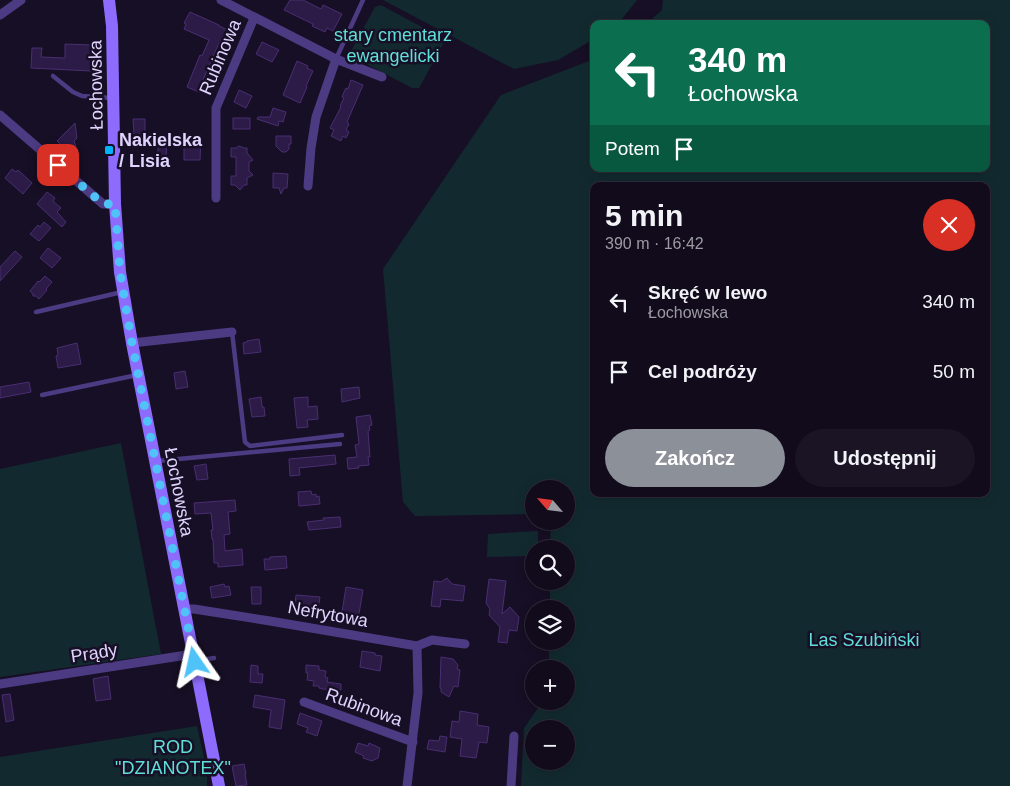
<!DOCTYPE html>
<html lang="pl">
<head>
<meta charset="utf-8">
<style>
	body { margin:0; font-family:Arial,sans-serif; background:#1a1425; color:#f1f3f6; height:100vh; display:flex; flex-direction:column; font-size:19px; white-space:nowrap }
	* { box-sizing:border-box; margin:0 }
	p { font-size:16px; color:#9c9ba3 }
	.icon { flex:none; width:28px; height:28px; fill:none; stroke:currentColor; stroke-width:2; stroke-linecap:round; stroke-linejoin:round }
	.map { position:relative; flex:1; overflow:hidden }
	.sheet { position:absolute; left:590px; top:182px; width:400px; height:315px; display:flex; flex-direction:column; background:#110b1c; border-radius:10px; box-shadow:0 2px 12px #0003,0 0 0 1px #302b3b }
	.sheet>* { flex:none }
	.banner { position:absolute; left:590px; top:20px; width:400px; height:152px; border-radius:10px; box-shadow:0 2px 12px #0003,0 0 0 1px #302b3b; background:#0b6e4f; color:#fff; overflow:hidden }
	.needle { width:32px; rotate:298deg }
	.buttons { position:absolute; left:525px; top:480px; display:grid; gap:10px }
	.buttons a { display:grid; place-items:center; width:50px; height:50px; border-radius:50%; background:#110b1c; box-shadow:0 2px 12px #0003,0 0 0 1px #302b3b; font-size:25px }
	.pin { position:absolute; display:grid; place-items:center; width:42px; height:42px; color:#fff; margin:-21px; border-radius:10px; box-shadow:0 2px 8px #0006 }
	.me { position:absolute; width:55px; margin:-28px; rotate:349deg; stroke-linejoin:round; filter:drop-shadow(0 0 4px #0008) }
	.turn { display:flex; align-items:center; gap:18px; height:105px; padding:0 15px; font-size:22px }
	.turn .icon { width:65px; height:65px; stroke-width:2.5 }
	.turn b { display:block; font-size:35px; line-height:42px }
	.then { display:flex; align-items:center; height:48px; padding:0 15px; background:#0003; gap:10px; font-size:19px }
	.round { display:grid; place-items:center; flex:none; width:52px; height:52px; border-radius:26px; background:#1a1425 }
	.summary { display:flex; align-items:center; justify-content:space-between; height:85px; padding:0 15px }
	h1 { font-size:30px; font-weight:800; line-height:38px }
	.action { display:flex; gap:10px; margin-top:auto; padding:10px 15px }
	.action a { flex:1; height:58px; border-radius:30px; background:#8c9099; color:#fff; font-size:20px; font-weight:800; line-height:58px; text-align:center }
	.action a+a { background:#1a1425; color:#f1f3f6 }
	ul { padding:0; list-style:none }
	li { display:flex; align-items:center; gap:15px; height:70px; padding:0 15px }
	li div { flex:1 }
	li b { display:block; font-size:19px }
	li em { font-style:normal }
	.map>svg:first-child { display:block }
	.green { fill:#122a2f; fill-rule:evenodd }
	.building { fill:#2c1b46; stroke:#492e72 }
	.lines { fill:none; stroke-linecap:round; stroke-linejoin:round }
	.lane { stroke:#4c3b83; stroke-width:4.5 }
	.street { stroke:#4c3b83; stroke-width:9 }
	.secondary { stroke:#8d6cfd; stroke-width:12 }
	.route { stroke:#4fc3f7; stroke-width:9; stroke-dasharray:0 16.2 }
	.poi-dot { fill:#04b1fb; stroke:#170f25; stroke-width:2 }
	.labels { text-anchor:middle; dominant-baseline:central; stroke-width:5; stroke-linejoin:round; paint-order:stroke }
	.park-label { font-size:18px; fill:#60ded8; stroke:#170f25 }
	.street-label { font-size:18px; fill:#e1d4fe; stroke:#170f25 }
	.poi-label { font-size:18px; font-weight:bold; fill:#e1d4fe; stroke:#170f25; text-anchor:start }
</style>
</head>
<body>
<div class="map">
<svg width="1010" height="786" viewBox="0 0 1010 786">
	<rect width="100%" height="100%" fill="#170f25"/>
	<!-- green -->
	<g class="green">
		<path d="M383 0H637L618 24H594V39L558 60 514 69Z"/>
		<path d="M663 0H1010V786H521L524 728 543 701H566V669H549V641H566V609H550V581H566V549H550L551 521H566V489H534V514L415 516 403 502 383 269 501 95 594 59V169H986V24H646L662 10ZM986 186V494H594V186ZM534 729H566V761H534Z"/>
		<path d="M381 5 442 38 444 42 419 88H412L353 57 351 55V51L375 7Z"/>
		<path d="M121 443 161 654 0 677V469Z"/>
		<path d="M538 531V549H534V556L487 557 488 534Z"/>
		<path d="M197 726 207 772V786H0V757Z"/>
	</g>
	<!-- building -->
	<g class="building">
		<path d="M290 0H303L321 9 323 5 342 14 333 31 327 28 325 32 312 26 313 24 284 10Z"/>
		<path d="M190 12 219 25V26L228 30 221 44 219 43 203 80 209 88H203L201 93 187 87 200 55 202 56 209 40 184 29 186 24 184 23Z"/>
		<path d="M262 42 279 50 272 62 256 54Z"/>
		<path d="M65 44 92 45 91 71 31 68 32 48H42L41 57 65 58Z"/>
		<path d="M297 61 308 66 307 68 313 71 306 86 307 87 300 103 283 95Z"/>
		<path d="M351 80 363 85 347 122 349 124 346 130 349 132 346 138 343 136 341 141 331 136 334 130 330 128 341 107 340 106 344 98 342 97 344 92 346 88 348 89Z"/>
		<path d="M239 90 252 96 246 108 234 102Z"/>
		<path d="M273 108 286 112 283 122 279 121 278 126 257 119 258 117H270Z"/>
		<rect x="233" y="118" width="17" height="11"/>
		<path d="M133 119H145V135H134Z"/>
		<path d="M75 123 77 138 74 141 76 147 70 153 57 141Z"/>
		<path d="M184 135H201L200 160H184Z"/>
		<path d="M159 136H167L166 162 157 161Z"/>
		<path d="M276 136H291V144H289V149L286 152H282L276 146Z"/>
		<path d="M239 146 244 148H247V153L253 160 249 162V171L253 175 247 178V185H244L240 190 235 185H231V176H236V157H231V148H236Z"/>
		<path d="M12 169 16 172 18 170 32 183 23 194 5 178Z"/>
		<path d="M273 173 288 174 287 188H284L281 194 279 188H273Z"/>
		<path d="M47 192 55 198 53 201 61 208 57 212 66 222 62 227 37 204Z"/>
		<path d="M44 222 51 228 39 241 30 234 38 225 40 227Z"/>
		<path d="M48 248 61 258 52 268 40 258Z"/>
		<path d="M15 251 22 257 0 281V267Z"/>
		<path d="M45 276 52 282 46 289 47 290 39 299 36 296H33V294L30 291 38 281 39 282Z"/>
		<path d="M259 339 261 352 244 354 243 343 247 342V341Z"/>
		<path d="M77 343 81 364 58 368 56 356 58 355 57 348Z"/>
		<path d="M185 371 188 387 176 389 174 373Z"/>
		<path d="M29 382 31 392 0 398V387Z"/>
		<path d="M359 387 360 398 342 402 341 389Z"/>
		<path d="M261 397 262 407H264L265 416 252 417 249 399Z"/>
		<path d="M308 397V407L317 406 318 419 307 420 308 427 297 428 294 398Z"/>
		<path d="M370 415 372 425 369 426 370 430 368 431 370 457H368L369 465 358 466 359 468 348 469 347 458 357 457 355 445 359 444 356 417Z"/>
		<path d="M335 455 336 464 299 468 300 475 290 476 289 459Z"/>
		<path d="M206 464 208 479 197 480 194 466Z"/>
		<path d="M311 491 312 495 316 494V497L319 496 320 504 299 506 298 492Z"/>
		<path d="M235 500 236 511 228 512 230 534 224 535 225 551 242 549 243 565 218 567V563H214L213 539H212L211 530H213L211 513 195 514 194 503Z"/>
		<path d="M340 517 341 527 309 530 307 522 324 520 323 518Z"/>
		<path d="M286 556 287 568 265 570 264 559H270V557Z"/>
		<path d="M447 578 452 584 465 586 463 601 441 599 440 607 431 606 434 581 441 582Z"/>
		<path d="M489 579 506 581 502 614 510 607 519 617 517 631 509 630 507 643 498 642 500 627 489 615 490 609 486 603Z"/>
		<path d="M224 584 225 587 229 586 231 595 212 598 210 587Z"/>
		<path d="M251 587H261V604H252Z"/>
		<path d="M346 587 363 590 359 614 342 612Z"/>
		<path d="M296 595 320 597 318 610 303 607V606L295 604Z"/>
		<path d="M362 651 375 653V655L382 656 380 671 360 667Z"/>
		<path d="M441 657 453 659 458 665 457 669 460 670 458 687 454 686 449 697 441 692V688H440Z"/>
		<path d="M251 665 258 666V674H263L262 683 250 682Z"/>
		<path d="M306 665 319 666V670L326 671 325 677 328 678 327 682 341 684V690L323 689 319 688V686H313L314 681 307 680 308 673H306Z"/>
		<path d="M108 676 111 699 96 701 93 679Z"/>
		<path d="M10 694 14 720 6 722 2 695Z"/>
		<path d="M255 695 285 700 281 729 269 727 271 710 253 707Z"/>
		<path d="M460 711 478 714 477 725 489 727 487 743 479 742 476 758 460 756 462 739 450 737 452 721 459 722Z"/>
		<path d="M300 713 322 721 317 736 306 732 308 728 297 724Z"/>
		<path d="M440 736 447 737 445 752 427 749 429 740 439 741Z"/>
		<path d="M358 743 368 746 369 743 380 748 378 758 372 761 363 758 364 756 355 752Z"/>
		<path d="M244 764 246 774H245L247 785 236 786 232 766Z"/>
	</g>
	<g class="lines">
		<!-- lane -->
		<g class="lane">
			<path d="M336 59 363 0"/>
			<path d="M53 76 73 92 82 96 112 98"/>
			<path d="M36 312 122 292"/>
			<path d="M232 332 245 442 250 446 342 435"/>
			<path d="M42 395 137 375"/>
			<path d="M157 461 340 444"/>
			<path d="M196 661 214 658"/>
		</g>
		<!-- street -->
		<g class="street">
			<path d="M221 0 336 59 382 77"/>
			<path d="M0 15 21 0"/>
			<path d="M0 115 103 204H115"/>
			<path d="M308 186 311 148 316 117 336 59"/>
			<path d="M216 198V108L254 18"/>
			<path d="M132 343 232 332"/>
			<path d="M184 609H194L270 621 417 646 432 640 465 644"/>
			<path d="M0 684 193 654"/>
			<path d="M304 702 413 742"/>
			<path d="M407 786 418 693 417 646"/>
			<path d="M511 786 514 736"/>
		</g>
		<!-- secondary -->
		<path class="secondary" d="M109 0 112 26 115 204 120 272 132 343 219 786"/>
	</g>
	<g class="lines">
		<!-- route -->
		<path class="route" d="M58 165 103 204H115L120 272 132 343 195 662"/>
	</g>
	<!-- markers -->
	<rect class="poi-dot" x="104" y="145" width="10" height="10" rx="2.5"/>
	<g class="labels">
		<!-- park labels -->
		<g class="park-label">
			<text x="393" y="35">stary cmentarz<tspan x="393" dy="21">ewangelicki</tspan></text>
			<text x="864" y="640">Las Szubiński</text>
			<text x="173" y="747">ROD<tspan x="173" dy="21">"DZIANOTEX"</tspan></text>
		</g>
		<!-- street labels -->
		<g class="street-label">
			<text transform="translate(220 57) rotate(-67)">Rubinowa</text>
			<text transform="translate(96 85) rotate(-91)">Łochowska</text>
			<text transform="translate(179 492) rotate(79)">Łochowska</text>
			<text transform="translate(328 614) rotate(10)">Nefrytowa</text>
			<text transform="translate(94 653) rotate(-9)">Prądy</text>
			<text transform="translate(364 707) rotate(20)">Rubinowa</text>
		</g>
		<!-- poi labels -->
		<g class="poi-label">
			<text x="119" y="140">Nakielska<tspan x="119" dy="21">/ Lisia</tspan></text>
		</g>
	</g>
</svg>
<div class="buttons">
<a><svg class="needle" viewBox="-14 -14 28 28"><path d="M0-13l5 13h-10z" fill="#e53935"/><path d="M0 13l5-13h-10z" fill="#9c9ba3"/></svg></a>
<a><svg class="icon" aria-label="search" viewBox="0 0 24 24"><circle cx="10" cy="10" r="6"/><path d="M15 15l6 6"/></svg></a>
<a><svg class="icon" aria-label="layers" viewBox="0 0 24 24"><path d="M12 4l9 5-9 5-9-5zM3 14l9 5 9-5"/></svg></a>
<a>+</a>
<a>−</a>
</div>
<div class="pin" style="left:58px;top:165px;background:#d93025"><svg class="icon" aria-label="arrive" viewBox="0 0 24 24"><path d="M6 21V4h12l-3 4 3 4H6"/></svg></div>
<svg class="me" style="left:195px;top:662px" viewBox="-20 -20 40 40"><path d="M0-17L14 15 0 8-14 15z" fill="#4fc3f7" stroke="#fff" stroke-width="4"/></svg>
<div class="banner">
<div class="turn"><svg class="icon" aria-label="left" viewBox="0 0 24 24"><path d="M17 20v-9H6M10 6l-5 5 5 5"/></svg><div><b>340 m</b>Łochowska</div></div>
<div class="then">Potem<svg class="icon" aria-label="arrive" viewBox="0 0 24 24"><path d="M6 21V4h12l-3 4 3 4H6"/></svg></div>
</div>
<section class="sheet">
<div class="summary"><div><h1>5 min</h1><p>390 m · 16:42</p></div><a class="round" style="background:#d93025;color:#fff"><svg class="icon" aria-label="close" viewBox="0 0 24 24"><path d="M6 6l12 12M18 6L6 18"/></svg></a></div>
<ul>
<li><svg class="icon" aria-label="left" viewBox="0 0 24 24"><path d="M17 20v-9H6M10 6l-5 5 5 5"/></svg><div><b>Skręć w lewo</b><p>Łochowska</p></div><em>340 m</em></li>
<li><svg class="icon" aria-label="arrive" viewBox="0 0 24 24"><path d="M6 21V4h12l-3 4 3 4H6"/></svg><div><b>Cel podróży</b></div><em>50 m</em></li>
</ul>
<div class="action"><a>Zakończ</a><a>Udostępnij</a></div>
</section>
</div>
</body>
</html>
